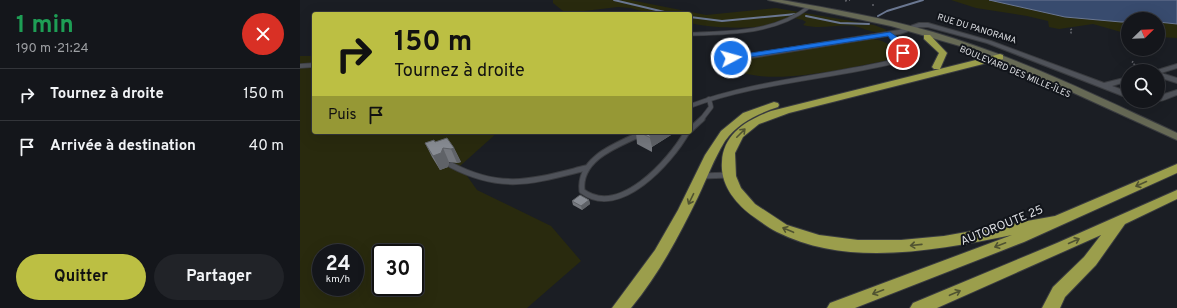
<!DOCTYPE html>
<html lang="fr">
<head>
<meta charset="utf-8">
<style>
	body { margin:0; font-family:Overpass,sans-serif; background:#212328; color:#f1f3f6; height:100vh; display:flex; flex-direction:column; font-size:15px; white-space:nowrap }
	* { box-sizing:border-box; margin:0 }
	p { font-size:13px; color:#9d9fa3 }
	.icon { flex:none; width:22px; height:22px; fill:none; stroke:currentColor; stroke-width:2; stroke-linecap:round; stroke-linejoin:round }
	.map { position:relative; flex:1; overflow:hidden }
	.drawer { display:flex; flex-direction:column; background:#14161b; width:300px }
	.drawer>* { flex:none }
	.guide { position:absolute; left:12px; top:12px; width:380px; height:122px; border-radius:4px; box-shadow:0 4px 16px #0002,0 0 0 1px #33353a; background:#bcbf43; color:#111; overflow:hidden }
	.needle { width:26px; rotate:67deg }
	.fabs { position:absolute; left:821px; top:12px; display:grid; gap:8px }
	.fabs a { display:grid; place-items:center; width:44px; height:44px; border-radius:50%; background:#14161b; box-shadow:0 4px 16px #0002,0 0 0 1px #33353a; font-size:20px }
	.speed { position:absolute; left:12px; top:244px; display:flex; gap:8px; font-size:20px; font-weight:700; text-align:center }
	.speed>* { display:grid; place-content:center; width:52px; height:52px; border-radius:50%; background:#14161b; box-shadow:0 4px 16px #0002,0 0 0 1px #33353a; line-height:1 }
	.speed small { font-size:10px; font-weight:400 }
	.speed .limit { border:2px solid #111; border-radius:6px; background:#fff; color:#111 }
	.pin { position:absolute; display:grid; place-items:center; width:34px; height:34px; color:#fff; margin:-17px; border:2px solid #fff; border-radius:50%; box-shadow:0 1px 4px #0007 }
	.me { position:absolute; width:44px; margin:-22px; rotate:84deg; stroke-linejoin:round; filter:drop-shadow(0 0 3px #0008) }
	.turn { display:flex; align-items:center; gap:14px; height:84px; padding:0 16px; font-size:18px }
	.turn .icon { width:52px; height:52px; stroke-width:2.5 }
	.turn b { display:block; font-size:28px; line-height:34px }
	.then { display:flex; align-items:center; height:38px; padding:0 16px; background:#0003; gap:8px; font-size:15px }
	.round { display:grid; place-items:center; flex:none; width:42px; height:42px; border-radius:21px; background:#212328 }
	.overview { display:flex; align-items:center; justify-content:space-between; height:68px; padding:0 16px }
	h1 { font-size:24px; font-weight:700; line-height:30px; color:#1e9e55 }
	.action { display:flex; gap:8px; margin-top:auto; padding:8px 16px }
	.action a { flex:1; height:46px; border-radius:24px; background:#bcbf43; color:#111; font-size:16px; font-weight:700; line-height:46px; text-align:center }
	.action a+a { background:#212328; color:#f1f3f6 }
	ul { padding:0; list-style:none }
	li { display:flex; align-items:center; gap:12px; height:52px; padding:0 16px; border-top:1px solid #33353a }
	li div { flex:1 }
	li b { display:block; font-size:15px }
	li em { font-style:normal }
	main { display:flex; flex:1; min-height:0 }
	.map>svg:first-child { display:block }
	.green { fill:#292a0e; fill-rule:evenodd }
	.water { fill:#384b6e; stroke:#6a7791 }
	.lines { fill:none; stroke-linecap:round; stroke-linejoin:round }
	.stream { stroke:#6a7791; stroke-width:2 }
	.lane-far2-casing { stroke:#3a3c40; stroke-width:4.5 }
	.lane-far1-casing { stroke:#3a3c40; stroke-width:5.5 }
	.lane-casing { stroke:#3a3c40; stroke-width:7 }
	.street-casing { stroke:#3a3c40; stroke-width:2 }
	.secondary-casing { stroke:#3a3c40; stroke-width:2 }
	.highway-casing { stroke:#3a3c40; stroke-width:2 }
	.path { stroke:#63656b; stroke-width:1.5; stroke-dasharray:2 2; stroke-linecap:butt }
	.lane-far2 { stroke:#4f5259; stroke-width:3 }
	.lane-far1 { stroke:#4f5259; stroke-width:4 }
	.lane { stroke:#4f5259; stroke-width:5 }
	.street { fill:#4f5259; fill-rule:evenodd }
	.secondary { fill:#666955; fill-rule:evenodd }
	.highway { fill:#9b9e4c; fill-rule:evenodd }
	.wall { fill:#75787e }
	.shaded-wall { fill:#5f6267 }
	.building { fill:#888c93; stroke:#5f6267 }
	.oneway { stroke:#505331 }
	.route { fill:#1a73e8; stroke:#114b97 }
	.labels { text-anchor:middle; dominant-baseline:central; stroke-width:4; stroke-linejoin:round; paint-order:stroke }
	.far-street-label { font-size:9px; fill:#dddfe3; stroke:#12151b }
	.near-street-label { font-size:12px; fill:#dddfe3; stroke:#12151b }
</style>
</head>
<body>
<main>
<section class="drawer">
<div class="overview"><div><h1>1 min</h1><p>190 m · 21:24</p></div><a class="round" style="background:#d93025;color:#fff"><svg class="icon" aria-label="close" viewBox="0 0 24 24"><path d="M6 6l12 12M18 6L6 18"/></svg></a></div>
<ul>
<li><svg class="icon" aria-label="right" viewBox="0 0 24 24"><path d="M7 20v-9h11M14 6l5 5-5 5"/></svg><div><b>Tournez à droite</b></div><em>150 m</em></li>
<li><svg class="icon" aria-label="arrive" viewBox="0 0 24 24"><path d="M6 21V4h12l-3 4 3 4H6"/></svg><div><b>Arrivée à destination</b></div><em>40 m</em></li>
</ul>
<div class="action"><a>Quitter</a><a>Partager</a></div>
</section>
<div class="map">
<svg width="877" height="308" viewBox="0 0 877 308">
	<rect width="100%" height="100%" fill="#1b1e24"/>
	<!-- green -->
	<g class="green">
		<path d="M253 0H330L406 15 476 8 574 25 587 30C577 36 564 28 554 26 536 24 521 30 503 25L506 22C502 19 496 18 491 18 482 18 473 24 464 26 445 29 409 28 390 23V14H351L331 8 318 7 276 12 263 11 253 3Z"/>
		<path d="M651 0H689L765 17 828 22V34L793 24 759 29 749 27 748 21 727 16 676 8Z"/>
		<path d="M858 22 877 24V38L858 37Z"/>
		<path d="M571 39C582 40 587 42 595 51L592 57 584 61C547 68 463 89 431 67L437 61Z"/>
		<path d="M0 56H14V132H198L160 166 177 190 251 226 281 261 227 308H0ZM21 253H55V287H21ZM81 253H115V287H81Z"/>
	</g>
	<!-- water -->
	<path class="water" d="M689 0H877V24L858 22V19H828V22H821L765 17Z"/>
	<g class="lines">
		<!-- stream -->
		<g class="stream">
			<path d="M314 0 373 14"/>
			<path d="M506 16 540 23 569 24"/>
			<path d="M578 16 587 11 623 0"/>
			<path d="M390 17 422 21 496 14"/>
		</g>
		<defs>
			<g id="lane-far2">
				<path d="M390 34C431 33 475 33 509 7"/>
				<path d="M589 34 594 38 603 53"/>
			</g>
			<g id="lane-far1">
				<path d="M0 66 14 65"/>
				<path d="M390 106C457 81 527 78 596 61L601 58 603 52"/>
				<path d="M401 120 411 107 409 99"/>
			</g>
			<g id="lane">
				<path d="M390 130 402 119"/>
				<path d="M345 132C320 144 278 157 282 191 319 219 370 162 387 132"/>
				<path d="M151 165C203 192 233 181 286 168"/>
				<path d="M402 176 429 175"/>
			</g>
			<g id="street">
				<path d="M619 23H628L691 41 804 83 828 77V81L812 86 828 92V98L687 43 628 27H620L600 34 445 59 423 60 419 58 423 56 445 55 599 30Z"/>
				<path d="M877 64V68L861 73 877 78V83L858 77V71H854Z"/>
				<path d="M877 90V95C870 97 863 102 856 101H858V96Z"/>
			</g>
			<path id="secondary" d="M468 0H482C533 9 584 18 633 32 718 57 797 96 877 133V140L752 83 660 46 591 26Z"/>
			<g id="highway">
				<path d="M624 35H630L647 53 640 69H634L632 67 639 53 624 39Z"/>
				<path d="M700 54 703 55V59L489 113 459 124 443 137 435 153 436 176 441 188 455 204 487 225 519 235 558 240H601L644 236 755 216 877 164V173L724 242 555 308H527L530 303 712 235C637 250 548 268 477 232 469 228 461 222 454 217 436 204 420 185 422 162 423 134 447 120 471 111Z"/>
				<path d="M474 102 478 103 479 105 478 107C457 114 438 123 425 141 414 159 407 178 398 197 379 236 359 274 331 308H312L355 250 378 210 405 155 421 131 443 113Z"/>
				<path d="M877 190V199L825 224 796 265 765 297 760 308H742L753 287 784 257 801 235 637 308H610L613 303 757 243Z"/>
			</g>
		</defs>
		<!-- lane-far2 casing -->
		<use href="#lane-far2" class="lane-far2-casing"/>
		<!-- lane-far1 casing -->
		<use href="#lane-far1" class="lane-far1-casing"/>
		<!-- lane casing -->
		<use href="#lane" class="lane-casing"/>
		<!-- street casing -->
		<use href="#street" class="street-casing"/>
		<!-- secondary casing -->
		<use href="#secondary" class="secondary-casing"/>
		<!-- highway casing -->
		<use href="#highway" class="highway-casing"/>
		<!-- path -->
		<g class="path">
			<path d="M545 1 550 0"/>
			<path d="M572 5H576"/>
			<path d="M772 29 770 30 772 35"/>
			<path d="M688 33 686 30 689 29"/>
			<path d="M833 61 832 63 837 66"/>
		</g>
		<!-- lane-far2 -->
		<use href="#lane-far2" class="lane-far2"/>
		<!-- lane-far1 -->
		<use href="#lane-far1" class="lane-far1"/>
		<!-- lane -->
		<use href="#lane" class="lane"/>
		<!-- street -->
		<use href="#street" class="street"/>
		<!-- secondary -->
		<use href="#secondary" class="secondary"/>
		<!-- highway -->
		<use href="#highway" class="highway"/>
	</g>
	<!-- wall -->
	<g class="wall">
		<path d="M336 132H372V133L371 135 352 147V152L337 144Z"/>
		<path d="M135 142 154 148 161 162 157 163 149 162 148 167 140 170 132 157 125 143Z"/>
		<path d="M289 200 290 204 282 210 273 205 272 201Z"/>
	</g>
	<!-- shaded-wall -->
	<g class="shaded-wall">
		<path d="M352 132H372V133L371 135 352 147 349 134Z"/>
		<path d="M143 148 149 162 148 167 140 170 133 156Z"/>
		<path d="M154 148 161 162 157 163 151 149Z"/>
		<path d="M289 200 290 204 282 210 281 206Z"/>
	</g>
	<!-- building -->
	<g class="building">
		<path d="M339 132H352L349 134 351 138Z"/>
		<path d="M147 138 154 148 151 149 143 148 141 153 133 156 125 143 134 140 135 142Z"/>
		<path d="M280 195 289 200 281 206 272 201Z"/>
	</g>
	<!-- one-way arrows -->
	<defs><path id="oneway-shaft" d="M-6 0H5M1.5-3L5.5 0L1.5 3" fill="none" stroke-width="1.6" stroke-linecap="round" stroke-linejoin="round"/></defs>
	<g class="oneway">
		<use href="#oneway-shaft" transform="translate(441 133) rotate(-45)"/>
		<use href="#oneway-shaft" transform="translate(841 184) rotate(156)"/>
		<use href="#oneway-shaft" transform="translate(391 199) rotate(116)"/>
		<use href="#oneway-shaft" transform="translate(488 230) rotate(-157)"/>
		<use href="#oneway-shaft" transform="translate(774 241) rotate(-24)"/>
		<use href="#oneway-shaft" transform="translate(616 245) rotate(174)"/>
		<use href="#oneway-shaft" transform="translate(700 245) rotate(159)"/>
		<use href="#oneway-shaft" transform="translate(578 292) rotate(159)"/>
		<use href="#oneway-shaft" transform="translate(655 293) rotate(-23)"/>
	</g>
	<!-- route -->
	<path class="route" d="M590 32 597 37 606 53V54H601L588 36 431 60 428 58 431 56Z"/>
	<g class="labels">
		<!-- far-street labels -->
		<g class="far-street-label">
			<text transform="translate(677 29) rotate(17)">RUE DU PANORAMA</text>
			<text transform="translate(715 72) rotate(23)">BOULEVARD DES MILLE-ÎLES</text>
		</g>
		<!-- near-street labels -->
		<g class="near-street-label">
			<text transform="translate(702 226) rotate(-22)">AUTOROUTE 25</text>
		</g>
	</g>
</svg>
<div class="fabs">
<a><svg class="needle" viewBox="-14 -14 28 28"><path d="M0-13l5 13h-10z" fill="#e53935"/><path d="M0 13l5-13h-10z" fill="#9d9fa3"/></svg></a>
<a><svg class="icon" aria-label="search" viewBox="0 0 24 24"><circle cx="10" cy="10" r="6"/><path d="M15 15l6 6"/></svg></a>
</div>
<div class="speed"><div>24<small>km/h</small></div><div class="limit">30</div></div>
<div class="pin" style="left:603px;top:53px;background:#d93025"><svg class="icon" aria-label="arrive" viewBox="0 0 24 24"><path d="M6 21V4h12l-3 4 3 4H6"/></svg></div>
<svg class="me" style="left:431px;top:58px" viewBox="-20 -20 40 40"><circle r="17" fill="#1a73e8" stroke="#fff" stroke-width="3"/><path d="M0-11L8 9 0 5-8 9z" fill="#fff"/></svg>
<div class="guide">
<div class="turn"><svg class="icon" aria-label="right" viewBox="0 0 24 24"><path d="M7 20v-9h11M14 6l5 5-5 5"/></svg><div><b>150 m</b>Tournez à droite</div></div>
<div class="then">Puis<svg class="icon" aria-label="arrive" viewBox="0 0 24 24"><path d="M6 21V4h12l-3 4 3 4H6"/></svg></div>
</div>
</div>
</main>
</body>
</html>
